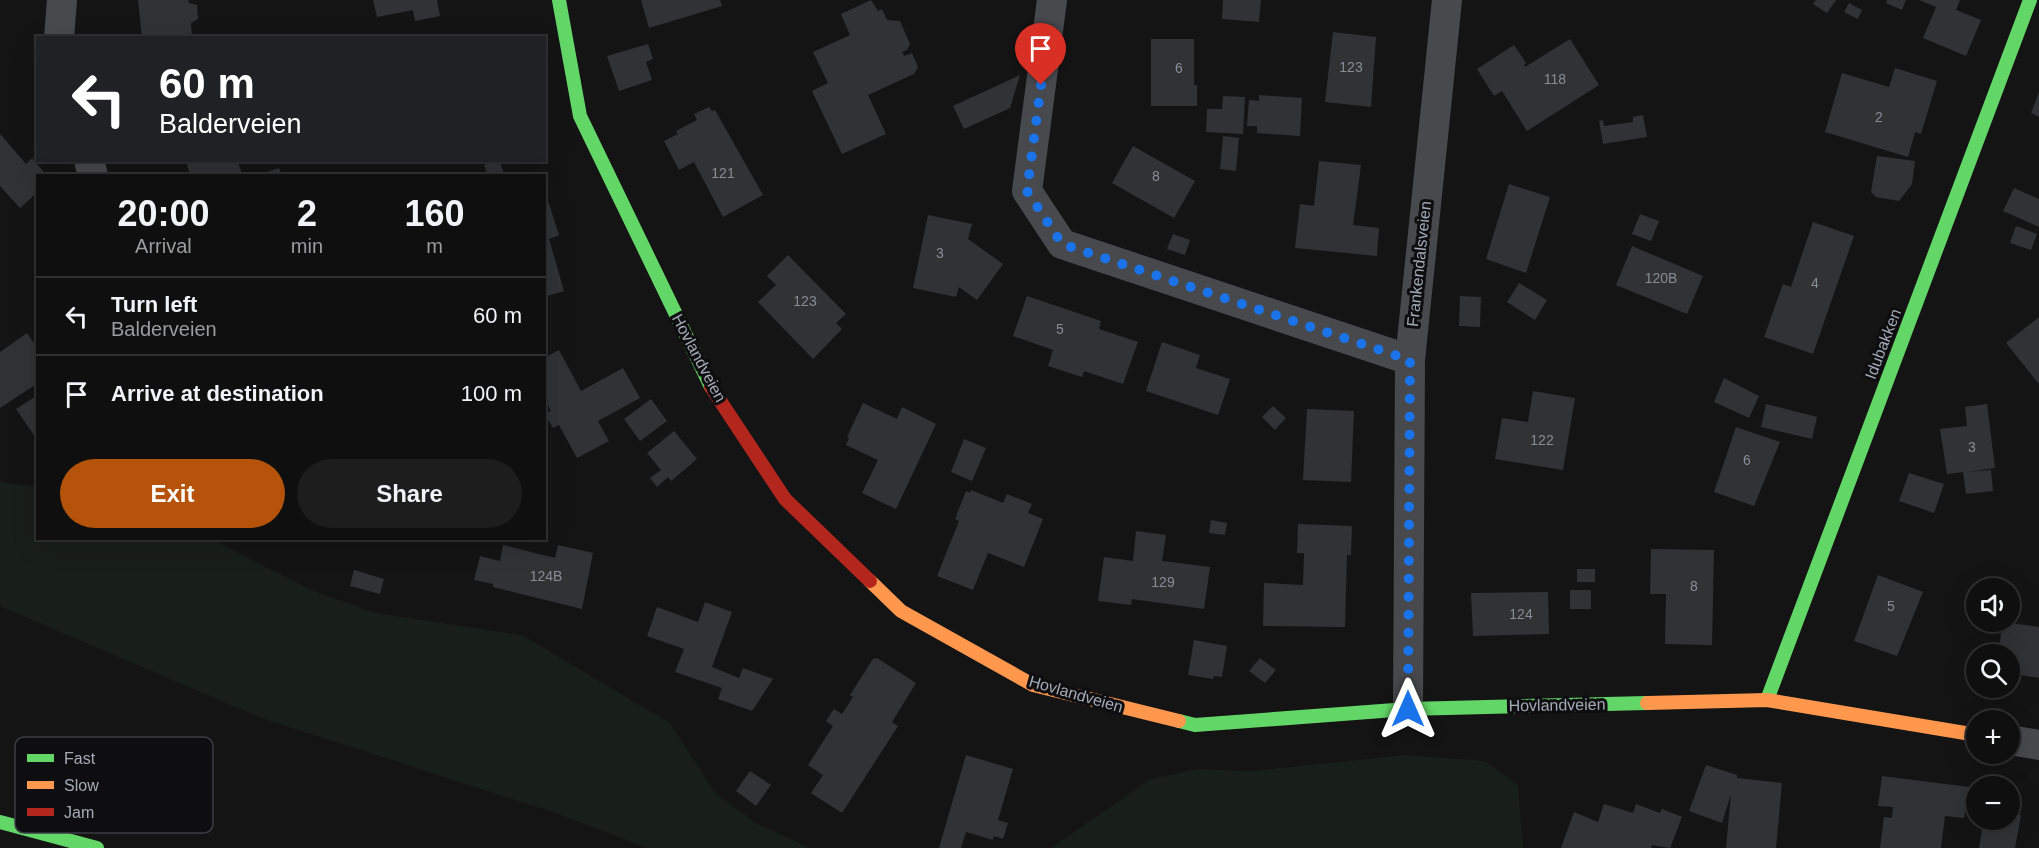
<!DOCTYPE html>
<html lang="en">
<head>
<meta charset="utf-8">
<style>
	body { margin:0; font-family:Arial,sans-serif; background:#1d1d1d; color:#f1f3f6; height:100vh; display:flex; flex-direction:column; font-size:22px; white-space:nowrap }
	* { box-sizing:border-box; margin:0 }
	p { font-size:20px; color:#9b9c9e }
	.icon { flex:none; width:33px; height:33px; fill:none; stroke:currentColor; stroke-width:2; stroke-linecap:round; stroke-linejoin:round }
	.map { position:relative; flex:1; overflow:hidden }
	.details { position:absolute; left:36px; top:174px; width:510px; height:366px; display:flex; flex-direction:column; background:#0f0f0f; border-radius:0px; box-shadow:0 6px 24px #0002,0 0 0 2px #2f2f2f }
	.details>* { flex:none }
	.guide { position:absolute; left:36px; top:36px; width:510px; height:126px; border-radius:0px; box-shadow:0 6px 24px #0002,0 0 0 2px #2f2f2f; background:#202124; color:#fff; overflow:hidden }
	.controls { position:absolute; left:1966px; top:578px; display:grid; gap:12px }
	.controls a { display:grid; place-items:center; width:54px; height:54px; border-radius:50%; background:#0f0f0f; box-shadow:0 6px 24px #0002,0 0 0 2px #2f2f2f; font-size:30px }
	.pin { position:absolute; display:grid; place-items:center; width:51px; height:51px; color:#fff; margin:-62px -26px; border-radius:50% 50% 50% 0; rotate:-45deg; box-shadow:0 0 6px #0007 }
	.pin .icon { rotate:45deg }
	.me { position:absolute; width:66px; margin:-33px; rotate:0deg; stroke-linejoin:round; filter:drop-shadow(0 0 4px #0008) }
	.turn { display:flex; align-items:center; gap:21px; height:126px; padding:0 24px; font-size:27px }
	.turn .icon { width:78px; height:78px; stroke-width:2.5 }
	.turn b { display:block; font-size:42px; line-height:51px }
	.eta { display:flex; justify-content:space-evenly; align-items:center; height:102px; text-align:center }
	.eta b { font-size:36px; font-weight:600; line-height:42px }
	.primary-button { display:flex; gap:12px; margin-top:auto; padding:12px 24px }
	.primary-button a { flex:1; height:69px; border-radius:36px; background:#b45309; color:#fff; font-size:24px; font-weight:600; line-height:69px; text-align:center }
	.primary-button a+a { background:#1d1d1d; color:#f1f3f6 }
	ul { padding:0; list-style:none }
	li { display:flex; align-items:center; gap:18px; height:78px; padding:0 24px; border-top:2px solid #2f2f2f }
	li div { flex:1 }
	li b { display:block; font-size:22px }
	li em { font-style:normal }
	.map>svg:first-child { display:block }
	.green { fill:#181e19 }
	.building { fill:#313234 }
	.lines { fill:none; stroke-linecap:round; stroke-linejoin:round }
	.street { stroke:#48494d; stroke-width:30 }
	.fast { stroke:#63d668; stroke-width:14 }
	.slow { stroke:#ff974d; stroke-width:14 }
	.jam { stroke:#b3261e; stroke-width:14 }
	.route { stroke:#1a73e8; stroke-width:10; stroke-dasharray:0 18 }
	.labels { text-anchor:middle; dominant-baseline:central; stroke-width:6; stroke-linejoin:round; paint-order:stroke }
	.number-label { font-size:14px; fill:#878d96 }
	.street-label { font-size:16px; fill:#a4abb6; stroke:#0e0e10 }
	.key { fill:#0e0e10; stroke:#3b3d42; stroke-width:1.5 }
	.key-label { font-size:16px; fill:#a4abb6 }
</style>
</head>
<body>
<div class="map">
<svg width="2039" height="848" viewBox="0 0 2039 848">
	<rect width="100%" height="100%" fill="#141414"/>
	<!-- green -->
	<g class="green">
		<path d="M0 482 37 487 38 538 212 539 311 590 376 613 522 635 670 723 715 793 756 823 810 848H647L553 812 261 718 0 606Z"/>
		<path d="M1406 755 1485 761 1518 785 1523 848H1051L1149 780 1196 769 1251 771Z"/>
	</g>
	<!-- building -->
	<g class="building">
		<path d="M138 0H188L189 3 197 5 198 19 191 23 192 38H142Z"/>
		<path d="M373 0H437L440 16 415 21 413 10 377 17Z"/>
		<path d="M641 0H720L722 6 649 28Z"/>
		<path d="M871 0 878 11 882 9 887 20 900 21 910 44 907 50 902 52 904 56 912 53 918 67 914 74 868 95 886 134 842 154 812 91 828 83 813 52 850 35 841 14Z"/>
		<path d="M1223 0H1261L1259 22 1222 19Z"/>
		<path d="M1816 0H1836L1827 13 1813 4Z"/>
		<path d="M1887 0H1906L1902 10 1886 3Z"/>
		<path d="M1919 0H1960L1956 10 1981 20 1966 56 1923 38 1936 7Z"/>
		<path d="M1849 3 1862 10 1858 19 1844 12Z"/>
		<path d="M1333 32 1376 37 1371 107 1325 102Z"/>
		<path d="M1151 39H1194V85H1197V106H1151Z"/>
		<path d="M1570 39 1599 85 1527 131 1502 91 1494 96 1477 69 1514 45 1526 63 1524 65 1525 67Z"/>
		<path d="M648 44 653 59 646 62 652 80 619 91 607 56Z"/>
		<path d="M1895 68 1937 81 1921 134 1915 132 1908 157 1825 132 1842 73 1889 87Z"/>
		<path d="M1020 75 1010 108 964 129 953 106Z"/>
		<path d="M2039 92V117L2031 113Z"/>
		<path d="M1259 95 1302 98 1300 136 1257 133V126H1247L1249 100 1259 101Z"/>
		<path d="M1223 96 1245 97 1243 134 1206 132 1207 109H1222Z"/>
		<path d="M709 107 712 111 715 110 763 195 723 217 694 162 679 170 664 141 678 134 676 131 697 120 694 114Z"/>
		<path d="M1643 115 1647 137 1603 144 1599 121 1603 120 1604 126 1633 122V117Z"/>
		<path d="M0 134 26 164 32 158 47 176H38V192L20 208 0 186Z"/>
		<path d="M1223 136 1239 138 1236 171 1220 169Z"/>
		<path d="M1133 146 1195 181 1174 218 1112 183Z"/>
		<path d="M1877 156 1915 161 1912 184 1899 201 1876 197 1871 192Z"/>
		<path d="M185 160H237L243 176H191Z"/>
		<path d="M499 160 505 176H488L484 165Z"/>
		<path d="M1319 161 1361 165 1353 225 1379 228 1377 256 1295 248 1300 204 1314 206Z"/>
		<path d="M279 168 282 176H258V175Z"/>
		<path d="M1509 184 1550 197 1526 273 1486 259Z"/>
		<path d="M544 188 559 235 549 239 564 291 544 297Z"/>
		<path d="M2014 188 2039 199V227L2003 211Z"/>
		<path d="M1640 214 1659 221 1651 241 1632 234Z"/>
		<path d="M928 215 972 224 968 239 1003 264 977 300 959 287 956 297 913 288Z"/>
		<path d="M1813 222 1854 236 1813 354 1764 337 1783 284 1791 287Z"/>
		<path d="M2016 226 2037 234 2031 250 2010 243Z"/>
		<path d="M1173 234 1190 240 1185 255 1167 249Z"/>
		<path d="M1632 246 1703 276 1687 314 1616 285Z"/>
		<path d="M788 255 846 314 836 323 842 329 813 359 758 302 776 285 767 276Z"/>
		<path d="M1519 283 1547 300 1535 320 1507 302Z"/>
		<path d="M1027 296 1101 321 1099 329 1138 342 1123 384 1084 371 1082 377 1048 366 1053 350 1013 336Z"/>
		<path d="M1460 296 1481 297 1480 327 1459 326Z"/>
		<path d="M2039 317V384L2006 343Z"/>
		<path d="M27 333 38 349V383L0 408V352Z"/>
		<path d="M1162 342 1200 355 1196 368 1230 379 1218 415 1146 391Z"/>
		<path d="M559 350 581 391 623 368 640 398 598 421 609 441 577 458 559 425 553 428 545 414 551 411 544 398V358Z"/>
		<path d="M1724 378 1759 396 1749 418 1714 402Z"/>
		<path d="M1533 391 1575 398 1563 470 1495 459 1502 418 1528 422Z"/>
		<path d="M38 395V441L16 409Z"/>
		<path d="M651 399 667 421 640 441 624 419Z"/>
		<path d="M863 403 897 419 902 407 936 424 896 509 862 493 878 460 846 445 849 438 847 437Z"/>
		<path d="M1766 404 1817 417 1812 439 1761 427Z"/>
		<path d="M1987 404 1995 468 1968 472 1991 470 1993 491 1966 494 1963 472 1947 474 1940 429 1967 426 1965 407Z"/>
		<path d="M1273 406 1286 418 1275 430 1262 417Z"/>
		<path d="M1307 409 1354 411 1351 482 1303 480Z"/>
		<path d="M1736 427 1780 442 1754 506 1714 492Z"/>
		<path d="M674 431 697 459 671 481 668 477 657 487 650 478 661 470 647 453Z"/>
		<path d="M964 439 986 448 972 481 951 472Z"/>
		<path d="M1909 473 1944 484 1934 513 1899 501Z"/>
		<path d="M971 490 1003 503 1007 494 1032 504 1028 513 1043 519 1024 567 988 553 973 590 937 576 959 521 955 519 966 491 970 493Z"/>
		<path d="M1211 520 1227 523 1225 535 1209 533Z"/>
		<path d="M1298 524 1352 526 1351 555H1347L1345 627 1263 626 1264 583 1303 585 1304 553H1297Z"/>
		<path d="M1136 531 1166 535 1162 561 1210 567 1204 609 1132 599 1131 605 1098 601 1104 557 1133 561Z"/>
		<path d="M503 545 555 558 558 545 593 553 582 609 493 587V584L474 580 480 556 500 561Z"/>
		<path d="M1651 549 1714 550 1712 645 1665 644 1666 594H1650Z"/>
		<rect x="1577" y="569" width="18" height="13"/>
		<path d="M354 570 384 579 380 594 350 586Z"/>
		<path d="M1878 575 1923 592 1897 656 1854 641Z"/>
		<rect x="1570" y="590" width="21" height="19"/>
		<path d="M1548 592 1549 634 1473 636 1471 593Z"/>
		<path d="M705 602 732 612 712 667 739 678 743 668 773 679 752 711 718 699 722 688 675 672 684 649 647 636 657 607 698 622Z"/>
		<path d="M2003 622 2039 627V678L2010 673V654H1998Z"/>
		<path d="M1194 640 1227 646 1222 677 1214 676 1213 679 1188 675Z"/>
		<path d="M877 658 916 683 892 722 898 726 842 813 811 793 823 775 808 765 833 726 826 721 834 709 842 714 853 697 850 695 873 659Z"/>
		<path d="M1260 658 1276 670 1265 683 1249 671Z"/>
		<path d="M966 755 1013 769 998 820 1008 823 1003 839 994 836 993 840 966 832 961 848H939Z"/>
		<path d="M1706 765 1737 775V778L1782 783 1776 848H1726L1731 794 1722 823 1689 811Z"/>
		<path d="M750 771 771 785 756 806 736 791Z"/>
		<path d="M1882 776 1969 787 1964 818 1945 816 1941 848H1880L1884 817 1892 818 1893 807 1878 806Z"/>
		<path d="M1604 804 1633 813 1636 804 1660 813 1662 809 1682 817 1670 848 1652 845 1651 848H1561L1574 812 1598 822Z"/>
		<path d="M2010 813 2021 815 2015 848H1979L1984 819H2010Z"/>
	</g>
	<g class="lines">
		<!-- street -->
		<g class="street">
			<path d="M1052 0 1027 191 1062 244 1410 360"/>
			<path d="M59 38 62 0"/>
			<path d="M89 160 93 176"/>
			<path d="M1408 709 1410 360 1447 0"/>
			<path d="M2010 740 2039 745"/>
		</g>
		<!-- fast -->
		<g class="fast">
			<path d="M559 0 580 116 711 387"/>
			<path d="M1767 700 2030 0"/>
			<path d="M1179 721 1195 725 1408 709 1647 703"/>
			<path d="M0 822 97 848"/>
		</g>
		<!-- slow -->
		<g class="slow">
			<path d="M870 581 901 611 1033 685 1179 721"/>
			<path d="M1647 703 1767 700 1977 735"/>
		</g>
		<!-- jam -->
		<path class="jam" d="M711 387 785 499 870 581"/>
	</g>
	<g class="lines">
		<!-- route -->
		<path class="route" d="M1041 85 1027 191 1062 244 1410 360 1408 709"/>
	</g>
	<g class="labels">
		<!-- number labels -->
		<g class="number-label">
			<text x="1351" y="67">123</text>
			<text x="1179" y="68">6</text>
			<text x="1555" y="79">118</text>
			<text x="1879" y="117">2</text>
			<text x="723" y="173">121</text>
			<text x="1156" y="176">8</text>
			<text x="940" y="253">3</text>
			<text x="1661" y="278">120B</text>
			<text x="1815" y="283">4</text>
			<text x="805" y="301">123</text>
			<text x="1060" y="329">5</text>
			<text x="1542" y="440">122</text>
			<text x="1972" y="447">3</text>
			<text x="1747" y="460">6</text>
			<text x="546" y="576">124B</text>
			<text x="1163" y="582">129</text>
			<text x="1694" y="586">8</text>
			<text x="1891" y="606">5</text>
			<text x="1521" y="614">124</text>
		</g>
		<!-- street labels -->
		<g class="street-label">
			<text transform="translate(1419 264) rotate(-84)">Frankendalsveien</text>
			<text transform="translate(1883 344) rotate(-69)">Idubakken</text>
			<text transform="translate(699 358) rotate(62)">Hovlandveien</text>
			<text transform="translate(1076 694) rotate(16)">Hovlandveien</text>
			<text transform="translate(1557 705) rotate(-1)">Hovlandveien</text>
		</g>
	</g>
	<!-- legend -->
	<rect x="15" y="737" width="198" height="96" rx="9" class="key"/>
	<rect x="27" y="754" width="27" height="8" fill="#63d668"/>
	<rect x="27" y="781" width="27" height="8" fill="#ff974d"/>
	<rect x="27" y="808" width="27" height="8" fill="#b3261e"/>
	<g class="key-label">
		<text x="64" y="764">Fast</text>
		<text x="64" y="791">Slow</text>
		<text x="64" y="818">Jam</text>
	</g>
</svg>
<div class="controls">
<a><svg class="icon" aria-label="sound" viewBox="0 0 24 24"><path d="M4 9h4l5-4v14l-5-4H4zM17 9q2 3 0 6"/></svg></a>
<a><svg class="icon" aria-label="search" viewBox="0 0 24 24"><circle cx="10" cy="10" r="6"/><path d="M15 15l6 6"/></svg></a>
<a>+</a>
<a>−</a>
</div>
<div class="pin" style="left:1041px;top:85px;background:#d93025"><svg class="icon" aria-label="arrive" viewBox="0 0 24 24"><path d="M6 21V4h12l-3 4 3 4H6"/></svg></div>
<svg class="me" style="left:1408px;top:709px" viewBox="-20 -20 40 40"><path d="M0-17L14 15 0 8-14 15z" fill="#1a73e8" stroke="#fff" stroke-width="4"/></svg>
<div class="guide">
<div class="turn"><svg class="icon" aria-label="left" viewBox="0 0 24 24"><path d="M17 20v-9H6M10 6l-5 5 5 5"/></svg><div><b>60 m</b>Balderveien</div></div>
</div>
<section class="details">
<div class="eta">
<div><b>20:00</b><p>Arrival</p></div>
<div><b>2</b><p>min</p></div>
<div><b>160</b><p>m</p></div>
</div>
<ul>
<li><svg class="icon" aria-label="left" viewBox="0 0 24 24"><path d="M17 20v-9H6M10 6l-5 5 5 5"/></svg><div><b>Turn left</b><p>Balderveien</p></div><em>60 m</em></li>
<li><svg class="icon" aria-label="arrive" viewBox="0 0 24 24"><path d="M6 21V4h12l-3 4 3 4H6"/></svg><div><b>Arrive at destination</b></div><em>100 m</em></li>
</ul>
<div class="primary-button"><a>Exit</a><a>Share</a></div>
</section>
</div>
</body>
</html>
